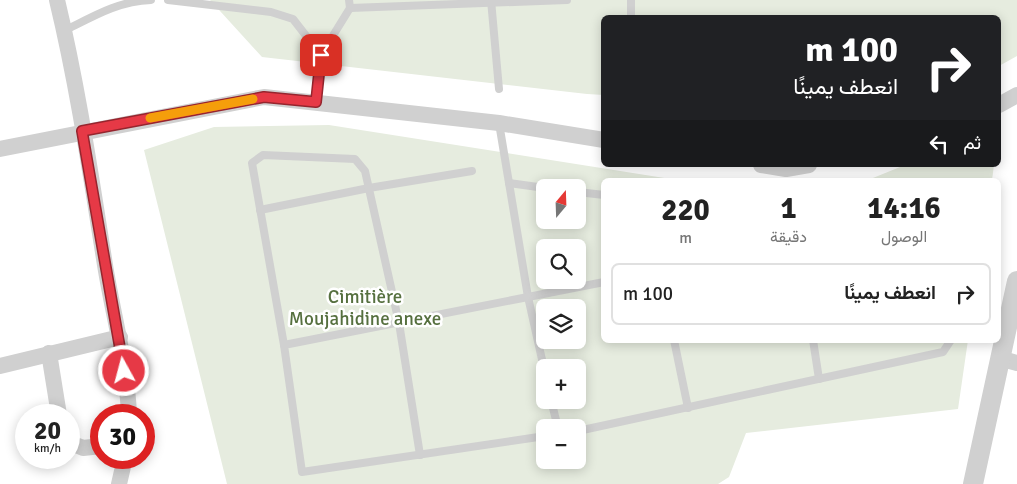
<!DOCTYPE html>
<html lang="ar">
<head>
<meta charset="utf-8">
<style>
	body { margin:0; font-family:Signika,Vazirmatn,sans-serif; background:#f6f6f6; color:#222; direction:rtl; height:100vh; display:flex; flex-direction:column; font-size:19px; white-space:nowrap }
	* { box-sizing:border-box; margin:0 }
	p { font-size:16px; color:#767676 }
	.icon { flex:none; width:28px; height:28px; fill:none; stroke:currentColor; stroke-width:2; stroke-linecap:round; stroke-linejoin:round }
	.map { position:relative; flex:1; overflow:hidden; direction:ltr }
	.panel { position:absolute; left:601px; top:178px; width:400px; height:165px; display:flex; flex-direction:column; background:#fff; border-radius:8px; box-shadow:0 2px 12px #0003; direction:rtl }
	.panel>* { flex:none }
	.guide { position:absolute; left:601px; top:15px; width:400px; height:152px; border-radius:8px; box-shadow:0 2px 12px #0003; direction:rtl; background:#202124; color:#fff; overflow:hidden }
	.needle { width:32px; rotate:19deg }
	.controls { position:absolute; left:536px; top:179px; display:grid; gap:10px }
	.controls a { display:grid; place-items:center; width:50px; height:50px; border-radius:8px; background:#fff; box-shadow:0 2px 12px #0003; font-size:25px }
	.speed { position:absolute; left:15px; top:404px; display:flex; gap:10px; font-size:25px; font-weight:700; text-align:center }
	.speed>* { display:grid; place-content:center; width:65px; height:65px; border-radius:50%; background:#fff; box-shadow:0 2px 12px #0003; line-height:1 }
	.speed small { font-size:12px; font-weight:400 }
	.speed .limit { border:8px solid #d22; background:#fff; color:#111 }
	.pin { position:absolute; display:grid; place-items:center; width:42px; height:42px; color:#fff; margin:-21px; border-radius:10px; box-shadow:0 2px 8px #0006 }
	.me { position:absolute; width:55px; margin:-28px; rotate:353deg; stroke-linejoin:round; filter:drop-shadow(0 0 4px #0008) }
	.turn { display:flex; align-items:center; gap:18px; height:105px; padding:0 20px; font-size:22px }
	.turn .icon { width:65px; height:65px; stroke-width:2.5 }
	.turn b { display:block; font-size:35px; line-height:42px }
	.then { display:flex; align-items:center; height:48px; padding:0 20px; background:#0003; gap:10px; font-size:19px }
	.eta { display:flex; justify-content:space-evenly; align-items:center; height:85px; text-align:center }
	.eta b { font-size:30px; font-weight:700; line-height:35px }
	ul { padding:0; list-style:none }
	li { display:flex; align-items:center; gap:15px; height:62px; margin:0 10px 8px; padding:0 10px; border:2px solid #e0e0e0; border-radius:8px }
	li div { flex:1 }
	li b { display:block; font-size:19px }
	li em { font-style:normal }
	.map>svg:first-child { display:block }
	.green { fill:#e6ecdf; fill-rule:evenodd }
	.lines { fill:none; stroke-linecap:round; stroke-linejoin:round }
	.service { stroke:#d0d0d0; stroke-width:8 }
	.minor { stroke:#d0d0d0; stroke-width:16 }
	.tertiary { stroke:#d0d0d0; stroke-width:20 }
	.route-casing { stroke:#96252e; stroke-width:12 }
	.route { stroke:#e63946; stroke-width:9 }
	.slow { stroke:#f59e0b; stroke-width:9 }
	.labels { text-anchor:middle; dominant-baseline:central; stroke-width:5; stroke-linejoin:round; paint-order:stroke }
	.park-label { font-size:19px; fill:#56703f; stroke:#fff }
</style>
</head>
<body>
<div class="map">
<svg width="1017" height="484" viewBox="0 0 1017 484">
	<rect width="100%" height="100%" fill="#fff"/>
	<!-- green -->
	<g class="green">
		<path d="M210 0H1017V56L999 66V18H604V95L587 94 262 57Z"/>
		<path d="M329 125 677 180H604V340H968L958 409 746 433 729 477 718 484H227L144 150 214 127ZM545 188H578V220H545ZM545 248H578V280H545ZM545 308H578V340H545ZM545 368H578V400H545ZM545 428H578V460H545Z"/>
		<path d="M905 165H994L992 180H868Z"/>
	</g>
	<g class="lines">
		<!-- service -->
		<g class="service">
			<path d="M168 0 271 12 293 19 321 55 316 102"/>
			<path d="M491 0 499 89"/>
			<path d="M350 8 567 0"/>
			<path d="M631 18V0"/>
			<path d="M64 31C92 17 118 1 151 0"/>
			<path d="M321 55 350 8 349 0"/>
			<path d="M499 123 528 297 604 282"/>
			<path d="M509 183 545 188"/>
			<path d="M578 192 604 195"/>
			<path d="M260 210 369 188 472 171"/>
			<path d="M674 340 688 408"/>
			<path d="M813 340 819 379"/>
			<path d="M284 345 252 163 263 155 355 159 365 171 399 323 420 455"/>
			<path d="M545 373 528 297 284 345 302 472 545 436"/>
			<path d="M551 400 558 428"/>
			<path d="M578 431 943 352 951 340"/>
		</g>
		<!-- minor -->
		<g class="minor">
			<path d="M57 0C78 87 91 177 105 265 113 315 127 364 129 415"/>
			<path d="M999 105 1017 95"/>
			<path d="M0 149 264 97 499 123 604 140"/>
			<path d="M761 165 786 169 809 165"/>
			<path d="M49 353 59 415"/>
			<path d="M999 358 1017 363"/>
			<path d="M0 366 120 337"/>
			<path d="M69 442 83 448 101 446"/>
			<path d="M119 484 125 458"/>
		</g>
		<!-- tertiary -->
		<path class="tertiary" d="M973 484 1017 281"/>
	</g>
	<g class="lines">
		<defs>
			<path id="route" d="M124 371 82 131 264 97 316 102 321 55"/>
		</defs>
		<!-- route casing -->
		<use href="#route" class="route-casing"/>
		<!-- route -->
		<use href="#route" class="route"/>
		<!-- slow -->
		<path class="slow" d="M150 118 253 99"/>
	</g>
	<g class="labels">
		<!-- park labels -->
		<g class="park-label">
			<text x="365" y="297">Cimitière<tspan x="365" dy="22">Moujahidine anexe</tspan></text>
		</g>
	</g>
</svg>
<div class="controls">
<a><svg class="needle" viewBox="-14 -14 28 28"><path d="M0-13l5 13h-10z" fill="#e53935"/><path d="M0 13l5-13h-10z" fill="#767676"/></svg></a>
<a><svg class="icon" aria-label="search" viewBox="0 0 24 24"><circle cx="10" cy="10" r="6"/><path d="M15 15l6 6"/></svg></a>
<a><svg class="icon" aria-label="layers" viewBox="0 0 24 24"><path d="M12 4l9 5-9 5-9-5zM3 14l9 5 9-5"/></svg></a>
<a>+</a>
<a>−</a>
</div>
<div class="speed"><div>20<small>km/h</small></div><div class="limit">30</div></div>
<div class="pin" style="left:321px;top:55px;background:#d93025"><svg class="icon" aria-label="arrive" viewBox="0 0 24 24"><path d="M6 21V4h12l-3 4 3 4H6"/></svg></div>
<svg class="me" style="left:124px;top:371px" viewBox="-20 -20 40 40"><circle r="17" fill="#e63946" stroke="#fff" stroke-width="3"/><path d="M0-11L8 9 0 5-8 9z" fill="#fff"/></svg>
<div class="guide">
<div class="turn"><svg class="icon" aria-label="right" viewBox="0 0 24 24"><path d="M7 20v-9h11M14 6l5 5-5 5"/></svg><div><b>100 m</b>انعطف يمينًا</div></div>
<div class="then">ثم<svg class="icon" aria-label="left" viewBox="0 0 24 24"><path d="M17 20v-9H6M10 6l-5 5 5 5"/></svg></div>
</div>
<section class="panel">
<div class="eta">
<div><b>14:16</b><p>الوصول</p></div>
<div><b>1</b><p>دقيقة</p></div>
<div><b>220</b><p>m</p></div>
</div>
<ul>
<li><svg class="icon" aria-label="right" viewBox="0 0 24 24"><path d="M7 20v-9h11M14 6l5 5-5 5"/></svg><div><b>انعطف يمينًا</b></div><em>100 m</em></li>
</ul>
</section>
</div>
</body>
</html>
